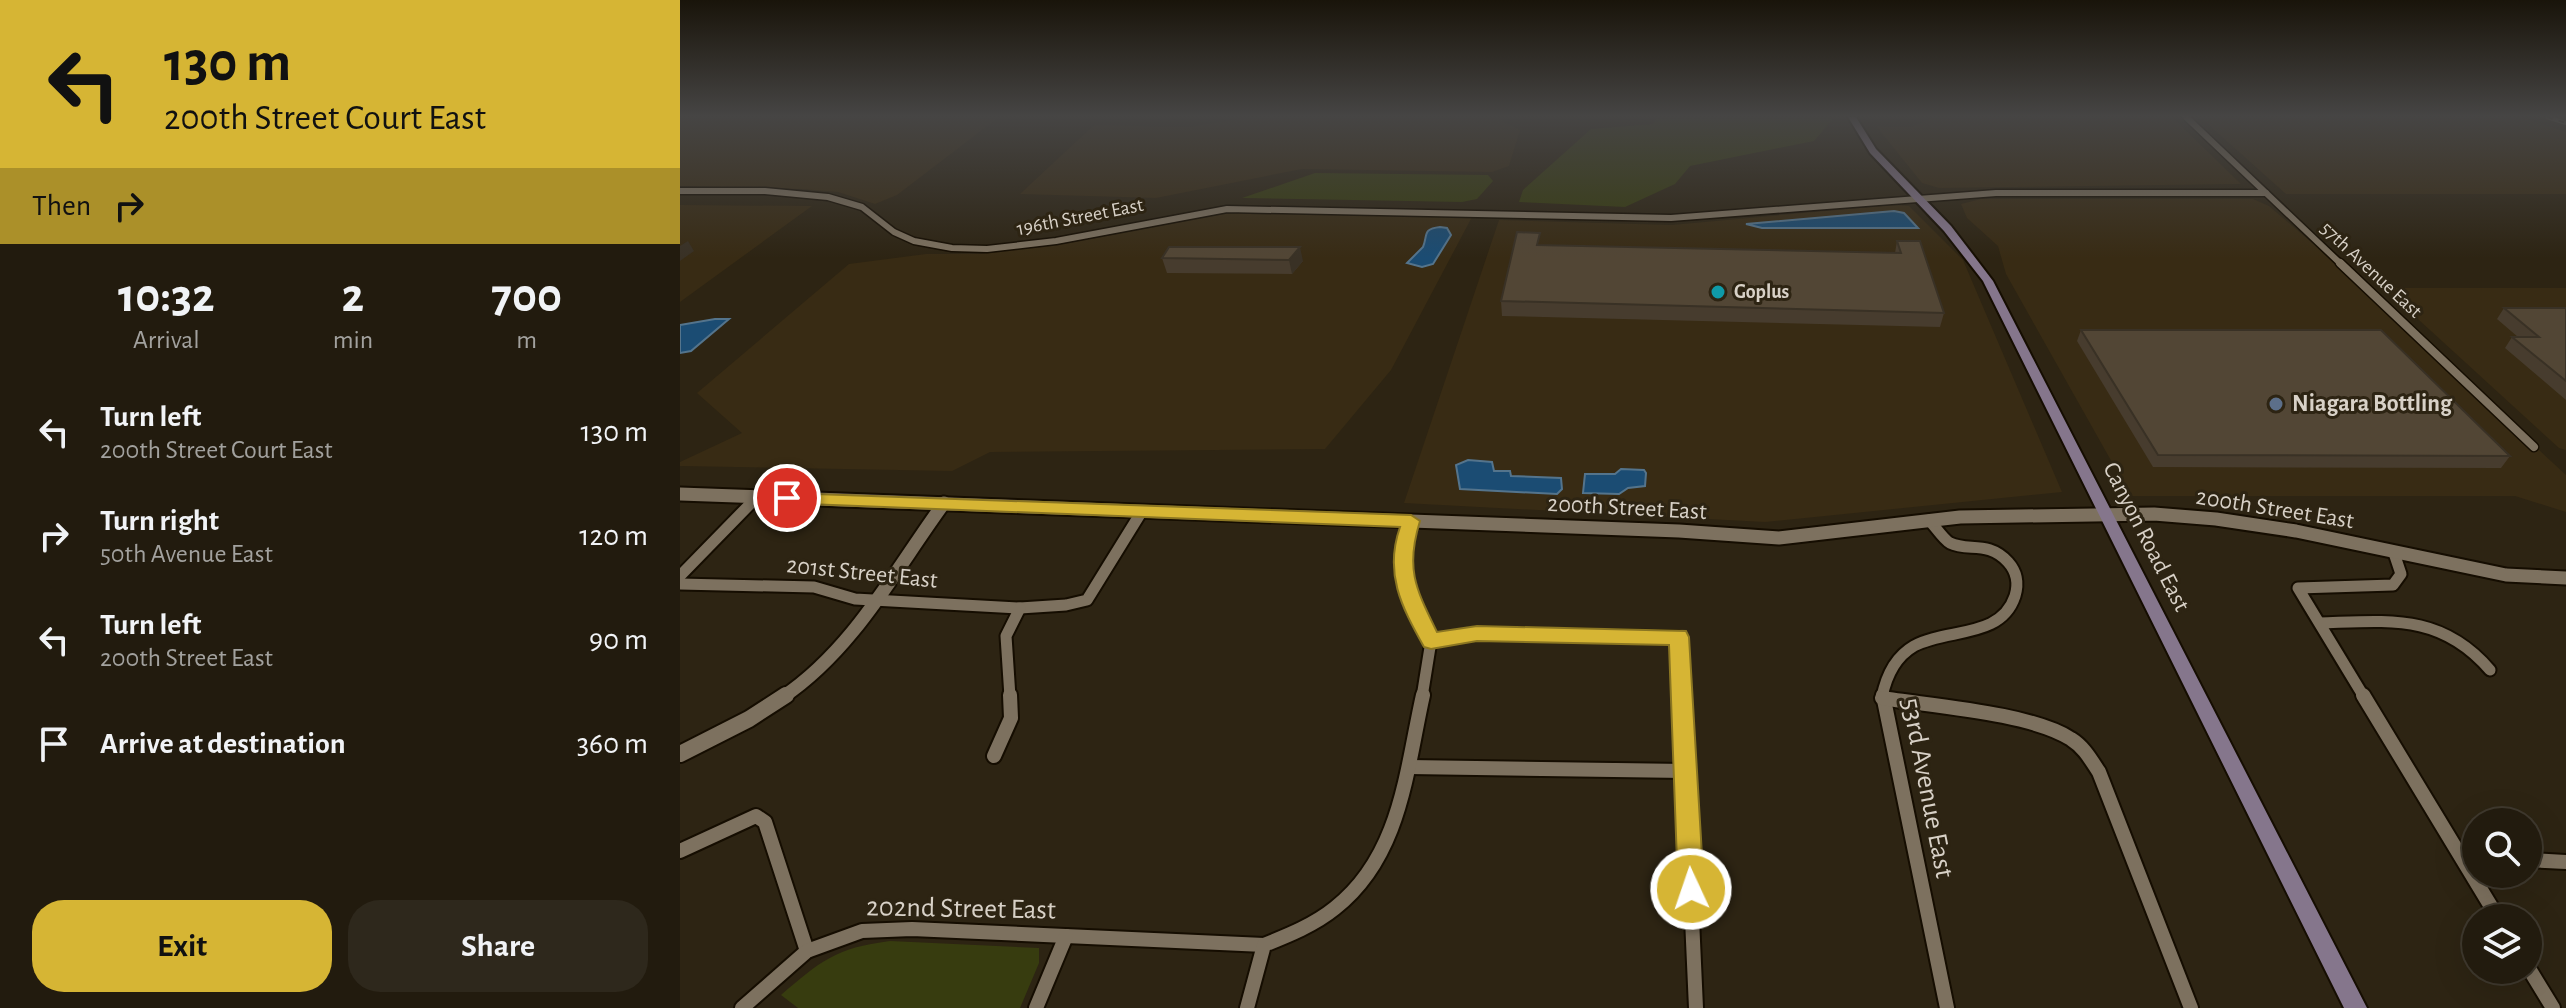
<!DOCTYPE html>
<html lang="en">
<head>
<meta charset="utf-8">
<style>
	body { margin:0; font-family:"Alegreya Sans",sans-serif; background:#2e281c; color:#f1f3f6; height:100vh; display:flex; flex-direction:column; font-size:30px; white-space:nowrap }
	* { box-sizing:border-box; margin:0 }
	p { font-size:26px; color:#a2a19e }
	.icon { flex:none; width:44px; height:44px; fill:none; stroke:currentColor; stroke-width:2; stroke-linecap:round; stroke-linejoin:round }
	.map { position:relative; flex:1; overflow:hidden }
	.side { display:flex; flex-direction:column; background:#221b0e; width:680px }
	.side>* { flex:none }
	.banner { background:#d6b534; color:#111; overflow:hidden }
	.fabs { position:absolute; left:1782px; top:808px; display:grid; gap:16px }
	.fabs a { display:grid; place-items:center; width:80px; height:80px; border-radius:50%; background:#221b0e; box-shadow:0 8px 32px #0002,0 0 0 2px #3f392e; font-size:40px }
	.pin { position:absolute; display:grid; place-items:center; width:68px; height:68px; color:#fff; margin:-34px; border:4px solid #fff; border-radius:50%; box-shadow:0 2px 8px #0007 }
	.me { position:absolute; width:88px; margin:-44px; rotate:357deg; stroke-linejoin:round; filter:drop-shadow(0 0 6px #0008) }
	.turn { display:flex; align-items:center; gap:28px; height:168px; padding:0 32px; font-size:36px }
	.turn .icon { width:104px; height:104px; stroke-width:2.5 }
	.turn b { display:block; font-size:56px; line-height:68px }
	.then { display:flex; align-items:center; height:76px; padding:0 32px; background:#0003; gap:16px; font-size:30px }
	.eta { display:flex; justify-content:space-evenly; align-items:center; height:136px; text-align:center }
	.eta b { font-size:48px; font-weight:700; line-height:56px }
	.button { display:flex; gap:16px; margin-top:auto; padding:16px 32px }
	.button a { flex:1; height:92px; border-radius:32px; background:#d6b534; color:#111; font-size:32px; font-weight:700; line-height:92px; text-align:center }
	.button a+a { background:#2e281c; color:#f1f3f6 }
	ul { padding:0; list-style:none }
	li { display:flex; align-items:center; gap:24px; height:104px; padding:0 32px }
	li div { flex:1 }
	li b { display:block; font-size:30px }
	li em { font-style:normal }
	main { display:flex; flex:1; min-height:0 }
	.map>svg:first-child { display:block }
	.built { fill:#382b14 }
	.green { fill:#373c0f }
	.water { fill:#1b4c73; stroke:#54748c; stroke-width:2 }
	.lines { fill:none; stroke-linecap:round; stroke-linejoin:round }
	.minor-far3-casing { stroke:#150d01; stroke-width:9 }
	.minor-far2-casing { stroke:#150d01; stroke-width:11 }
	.minor-far1-casing { stroke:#150d01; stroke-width:15 }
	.minor-casing { stroke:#150d01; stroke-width:18 }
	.tertiary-far1-casing { stroke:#150d01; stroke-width:17 }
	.tertiary-casing { stroke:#150d01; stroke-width:20 }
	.secondary-casing { stroke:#150d01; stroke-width:4 }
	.minor-far3 { stroke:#7d715f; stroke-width:6 }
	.minor-far2 { stroke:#7d715f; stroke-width:8 }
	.minor-far1 { stroke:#7d715f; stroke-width:11 }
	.minor { stroke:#7d715f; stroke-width:14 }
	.tertiary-far1 { stroke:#7d715f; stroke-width:13 }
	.tertiary { stroke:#7d715f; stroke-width:16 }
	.secondary { fill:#85768c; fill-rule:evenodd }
	.rail-casing { stroke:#857d6f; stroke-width:4 }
	.rail { stroke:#2d2413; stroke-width:2; stroke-dasharray:6; stroke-linecap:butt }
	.wall { fill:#473c2e }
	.shaded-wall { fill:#393125 }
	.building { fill:#524635; stroke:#393125; stroke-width:2 }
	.route { fill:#d6b534; stroke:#8b7622; stroke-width:2 }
	.culture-dot { fill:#0f9aa8; stroke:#2d2413; stroke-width:3 }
	.service-dot { fill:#5c6f8a; stroke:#2d2413; stroke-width:3 }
	.labels { text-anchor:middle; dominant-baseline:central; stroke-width:6; stroke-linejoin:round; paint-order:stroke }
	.far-street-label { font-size:20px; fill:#d8d1c7; stroke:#2d2413 }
	.far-poi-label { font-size:20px; font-weight:bold; fill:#d8d1c7; stroke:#2d2413; text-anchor:start }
	.poi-label { font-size:24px; font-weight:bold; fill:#d8d1c7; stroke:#2d2413; text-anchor:start }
	.street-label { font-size:24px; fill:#d8d1c7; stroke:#2d2413 }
	.near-street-label { font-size:28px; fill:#d8d1c7; stroke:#2d2413 }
</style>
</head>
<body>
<main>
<section class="side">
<div class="banner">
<div class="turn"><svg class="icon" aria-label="left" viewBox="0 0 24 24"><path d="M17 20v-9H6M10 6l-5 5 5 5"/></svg><div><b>130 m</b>200th Street Court East</div></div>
<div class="then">Then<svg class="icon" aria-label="right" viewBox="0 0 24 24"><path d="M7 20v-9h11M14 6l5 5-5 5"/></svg></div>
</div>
<div class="eta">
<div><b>10:32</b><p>Arrival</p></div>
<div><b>2</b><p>min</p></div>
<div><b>700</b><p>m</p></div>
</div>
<ul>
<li><svg class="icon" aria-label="left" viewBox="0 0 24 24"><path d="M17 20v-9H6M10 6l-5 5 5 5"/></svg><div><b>Turn left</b><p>200th Street Court East</p></div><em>130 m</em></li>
<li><svg class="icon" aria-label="right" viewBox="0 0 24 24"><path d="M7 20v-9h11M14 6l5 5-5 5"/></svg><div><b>Turn right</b><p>50th Avenue East</p></div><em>120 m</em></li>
<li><svg class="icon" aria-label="left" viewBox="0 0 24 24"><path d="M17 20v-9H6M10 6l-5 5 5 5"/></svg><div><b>Turn left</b><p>200th Street East</p></div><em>90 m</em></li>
<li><svg class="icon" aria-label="arrive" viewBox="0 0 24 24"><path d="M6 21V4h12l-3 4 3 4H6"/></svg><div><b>Arrive at destination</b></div><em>360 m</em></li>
</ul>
<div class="button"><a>Exit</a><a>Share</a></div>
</section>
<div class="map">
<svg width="1886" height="1008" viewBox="0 0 1886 1008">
	<rect width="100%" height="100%" fill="#2d2413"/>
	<!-- built -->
	<g class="built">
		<path d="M0 117H319L217 195 195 204 158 192 121 189 0 186Z"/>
		<path d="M571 117H806L819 119 840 130 829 166 812 172 622 169 476 198 340 194 414 125 509 127Z"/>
		<path d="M1253 117H1492L1561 184 1259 188 1242 183 1196 126 1232 127Z"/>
		<path d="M1520 117H1842L1886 132V194H1606Z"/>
		<path d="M1301 199H1573L1589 206 1678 282 1886 475V512L1835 496H1451L1326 274 1318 246 1287 218 1281 204Z"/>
		<path d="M0 205 132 206 0 302Z"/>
		<path d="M1213 205 1229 206 1283 260 1382 492 1085 522 724 503 819 220 991 225Z"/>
		<path d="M559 213 792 217 711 370 645 449 310 452 272 471 0 466V462L62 433 17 393 169 264 246 254H301L398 241 506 216Z"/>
		<path d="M1704 288H1886V450L1879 448Z"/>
	</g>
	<!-- green -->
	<g class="green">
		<path d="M978 117H1151L1152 120 1134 141 1010 166 995 184 945 207 839 202 843 190 911 129 973 124Z"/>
		<path d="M635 173 808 175 813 181 797 199 782 202 562 198Z"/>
		<path d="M210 941 359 948V963L340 1008H118L101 995C141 961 155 948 210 941Z"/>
	</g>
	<!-- water -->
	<g class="water">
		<path d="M1214 211 1224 213 1238 228H1082L1066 224Z"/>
		<path d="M760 227 767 228 771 235 753 264 742 267 727 263 743 247C748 235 742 229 760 227Z"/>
		<path d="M35 319H49L11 351 0 353V325Z"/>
		<path d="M788 460 812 462 814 471H830L831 476 881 478 882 489 877 494 780 489 776 465Z"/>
		<path d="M941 469 964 470 966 473 965 486 948 488 939 494 903 493 905 474H935Z"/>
	</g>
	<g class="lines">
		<defs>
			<g id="minor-far3">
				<path d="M1506 117 1662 265"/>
				<path d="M0 191H85L148 197 182 207 214 232 234 241 272 248 307 249 376 241 547 209 991 218 1316 193H1586"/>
			</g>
			<path id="minor-far2" d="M1660 263 1854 447"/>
			<g id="minor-far1">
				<path d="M731 521 724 547V568L729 588 751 641 742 697"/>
				<path d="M0 576 76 498"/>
				<path d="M0 584 134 587 175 599 340 608 386 605 407 600 462 511"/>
				<path d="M1640 623C1709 621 1761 613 1810 670"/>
				<path d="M751 641 797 633 999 637 1002 697"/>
				<path d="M330 697 326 636 340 608"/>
				<path d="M1202 697C1206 677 1215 657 1234 646 1267 628 1321 639 1335 596 1339 583 1337 572 1328 562 1308 540 1288 552 1270 543 1263 539 1255 526 1249 520"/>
				<path d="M1684 697 1618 588 1713 585 1721 574 1714 553"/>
			</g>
			<g id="minor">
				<path d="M1002 695 1016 1008"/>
				<path d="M1203 695 1267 1008"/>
				<path d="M1683 695 1818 918"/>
				<path d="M1202 698C1252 706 1351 713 1391 739 1404 747 1411 760 1419 772L1511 1008"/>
				<path d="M314 756 331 718 330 695"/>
				<path d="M729 767 1005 771"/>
				<path d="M0 851 76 816 85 822 127 951"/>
				<path d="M1848 860 1886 862"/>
				<path d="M1848 967 1873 1008"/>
				<path d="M62 1008 127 951 182 931 232 929 584 945"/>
				<path d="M356 1008 386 936"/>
				<path d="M567 1008 584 945C609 935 634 925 655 908 721 856 726 771 743 695"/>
			</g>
			<g id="tertiary-far1">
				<path d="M0 494 999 531 1099 538 1280 517 1474 514 1536 519 1616 531 1826 575 1886 578"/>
				<path d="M103 697C174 649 215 570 264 503"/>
			</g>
			<path id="tertiary" d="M0 754 69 719 106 695"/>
			<path id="secondary" d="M1168 117H1176L1196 149 1271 226 1313 281 1687 1008H1664L1303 281 1264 231 1190 153Z"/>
		</defs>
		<!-- minor-far3 casing -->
		<use href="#minor-far3" class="minor-far3-casing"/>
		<!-- minor-far2 casing -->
		<use href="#minor-far2" class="minor-far2-casing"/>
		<!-- minor-far1 casing -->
		<use href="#minor-far1" class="minor-far1-casing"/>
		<!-- minor casing -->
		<use href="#minor" class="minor-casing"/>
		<!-- tertiary-far1 casing -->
		<use href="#tertiary-far1" class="tertiary-far1-casing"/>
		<!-- tertiary casing -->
		<use href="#tertiary" class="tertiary-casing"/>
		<!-- secondary casing -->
		<use href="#secondary" class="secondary-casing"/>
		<!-- minor-far3 -->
		<use href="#minor-far3" class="minor-far3"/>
		<!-- minor-far2 -->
		<use href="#minor-far2" class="minor-far2"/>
		<!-- minor-far1 -->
		<use href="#minor-far1" class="minor-far1"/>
		<!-- minor -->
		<use href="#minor" class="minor"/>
		<!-- tertiary-far1 -->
		<use href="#tertiary-far1" class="tertiary-far1"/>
		<!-- tertiary -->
		<use href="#tertiary" class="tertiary"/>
		<!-- secondary -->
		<use href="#secondary" class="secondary"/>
		<defs>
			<path id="rail" d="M1867 117 1886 123"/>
		</defs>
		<!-- rail casing -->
		<use href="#rail" class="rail-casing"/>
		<!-- rail -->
		<use href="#rail" class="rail"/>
	</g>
	<!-- wall -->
	<g class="wall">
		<path d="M1217 241 1264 313 1260 327 822 316 821 301 861 245 1215 253Z"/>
		<path d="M489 247 623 261 612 274 487 273 482 258Z"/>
		<path d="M1824 308H1886V400L1825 348 1832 337H1838L1817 319Z"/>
		<path d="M1401 330 1830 456 1821 468 1473 467 1397 341Z"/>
	</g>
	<!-- shaded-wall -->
	<g class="shaded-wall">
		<path d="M8 241 14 251 0 261V246Z"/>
		<path d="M620 247 623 261 612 274 609 260Z"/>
	</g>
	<!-- building -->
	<g class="building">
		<path d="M837 232 860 233 857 245 1221 253 1217 241H1240L1264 313 821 301Z"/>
		<path d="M489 247H620L609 260 482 258Z"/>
		<path d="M1824 308H1886V381L1832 337H1859Z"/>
		<path d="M1401 330H1701L1830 456 1478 455Z"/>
	</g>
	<!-- sky -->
	<linearGradient id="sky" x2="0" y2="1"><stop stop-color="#19140a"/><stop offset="0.45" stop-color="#464544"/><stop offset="1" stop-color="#464544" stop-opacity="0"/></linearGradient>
	<rect width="1886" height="258" fill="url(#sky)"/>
	<!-- route -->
	<path class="route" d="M107 493 731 515 740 521C725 569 736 589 757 632L797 626 1006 631 1009 637 1024 889 1020 898 1011 902 1002 898 998 889 989 645 797 641 751 649 744 647C721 606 704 573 720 527L101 503 98 498Z"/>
	<!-- markers -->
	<circle class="culture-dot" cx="1038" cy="292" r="8"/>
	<circle class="service-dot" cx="1596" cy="404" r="8"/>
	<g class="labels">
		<!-- far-street labels -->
		<g class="far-street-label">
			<text transform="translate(400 217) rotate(-11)">196th Street East</text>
			<text transform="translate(1691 270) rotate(43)">57th Avenue East</text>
		</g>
		<!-- far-poi labels -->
		<g class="far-poi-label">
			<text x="1054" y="292">Goplus</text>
		</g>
		<!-- poi labels -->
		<g class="poi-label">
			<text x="1612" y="404">Niagara Bottling</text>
		</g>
		<!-- street labels -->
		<g class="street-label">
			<text transform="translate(947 508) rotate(3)">200th Street East</text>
			<text transform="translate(1595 509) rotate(9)">200th Street East</text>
			<text transform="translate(1466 537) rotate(63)">Canyon Road East</text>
			<text transform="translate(182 573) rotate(6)">201st Street East</text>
		</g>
		<!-- near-street labels -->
		<g class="near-street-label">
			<text transform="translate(1247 788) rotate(79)">53rd Avenue East</text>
			<text transform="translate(281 909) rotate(1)">202nd Street East</text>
		</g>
	</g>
</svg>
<div class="fabs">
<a><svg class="icon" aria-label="search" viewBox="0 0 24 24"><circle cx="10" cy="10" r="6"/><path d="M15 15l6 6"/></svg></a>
<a><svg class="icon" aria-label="layers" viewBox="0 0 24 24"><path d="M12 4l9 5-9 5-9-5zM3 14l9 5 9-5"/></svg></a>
</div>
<div class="pin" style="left:107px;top:498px;background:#d93025"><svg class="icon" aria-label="arrive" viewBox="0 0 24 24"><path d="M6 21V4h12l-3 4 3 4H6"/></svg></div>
<svg class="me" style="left:1011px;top:889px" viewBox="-20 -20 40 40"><circle r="17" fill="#d6b534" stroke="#fff" stroke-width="3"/><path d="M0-11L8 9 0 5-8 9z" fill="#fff"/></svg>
</div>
</main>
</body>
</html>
